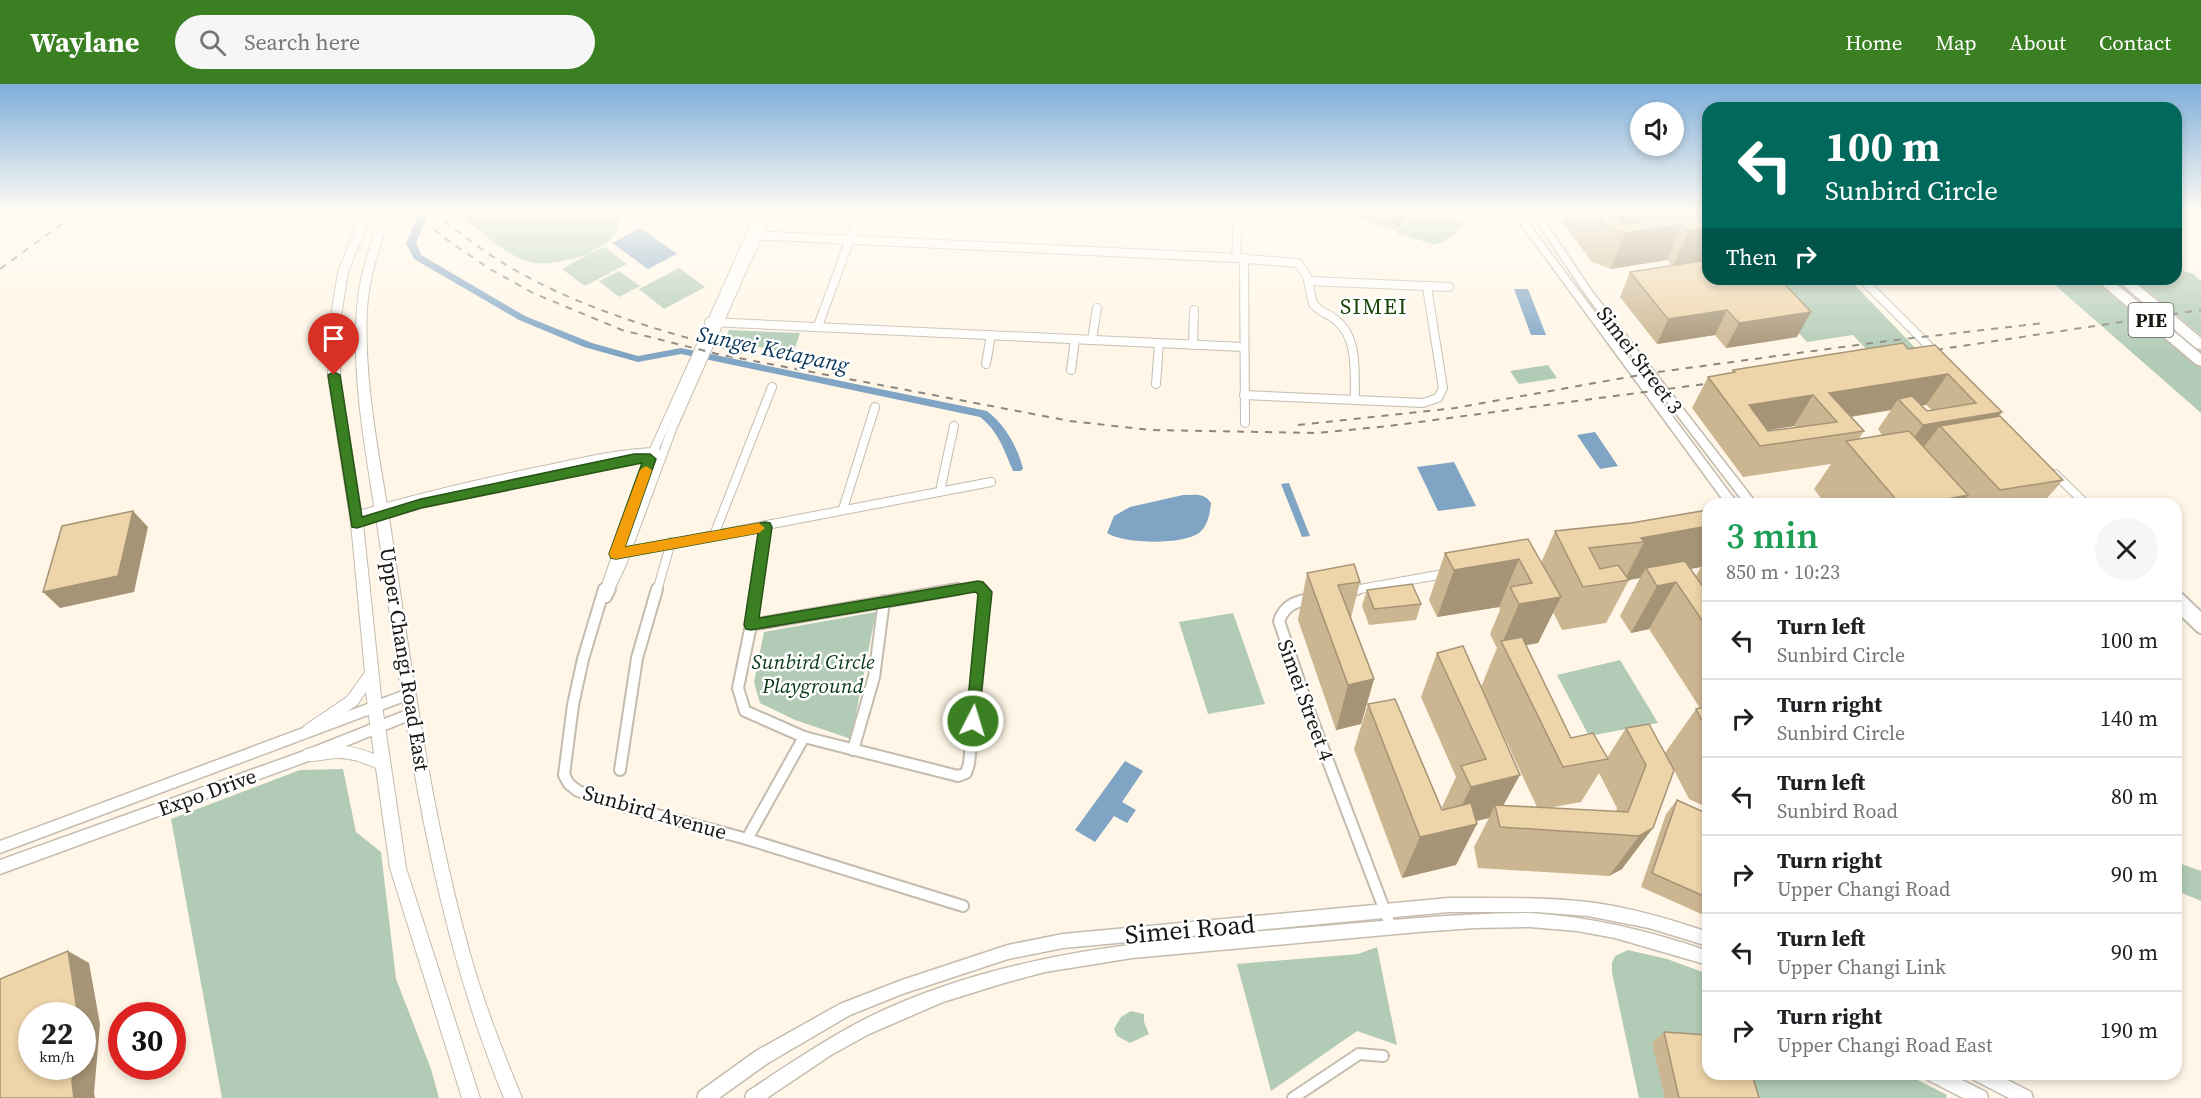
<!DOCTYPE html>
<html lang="en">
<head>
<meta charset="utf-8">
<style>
	body { margin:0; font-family:"Source Serif 4",serif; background:#f6f6f6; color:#202124; height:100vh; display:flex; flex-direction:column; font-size:22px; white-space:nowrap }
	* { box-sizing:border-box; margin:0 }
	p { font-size:20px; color:#757577 }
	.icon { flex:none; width:33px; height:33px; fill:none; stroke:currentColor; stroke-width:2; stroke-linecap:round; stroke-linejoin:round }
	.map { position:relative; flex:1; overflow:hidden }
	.drawer { position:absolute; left:1702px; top:414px; width:480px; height:582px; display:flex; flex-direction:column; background:#fff; border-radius:18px; box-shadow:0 3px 9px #0003 }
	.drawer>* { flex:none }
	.guide { position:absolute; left:1702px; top:18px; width:480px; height:183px; border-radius:18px; box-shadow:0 3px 9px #0003; background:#00695c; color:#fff; overflow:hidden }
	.buttons { position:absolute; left:1630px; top:18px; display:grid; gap:12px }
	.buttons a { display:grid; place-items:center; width:54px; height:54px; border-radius:50%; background:#fff; box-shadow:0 3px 9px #0003; font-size:30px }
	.speed { position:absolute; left:18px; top:918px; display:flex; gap:12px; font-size:30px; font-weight:700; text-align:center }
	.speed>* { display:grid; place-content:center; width:78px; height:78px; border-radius:50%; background:#fff; box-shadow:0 3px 9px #0003; line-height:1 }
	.speed small { font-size:15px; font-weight:400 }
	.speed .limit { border:9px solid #d22; background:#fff; color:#111 }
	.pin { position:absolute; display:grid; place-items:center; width:51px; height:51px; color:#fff; margin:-62px -26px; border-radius:50% 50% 50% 0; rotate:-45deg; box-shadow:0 0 6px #0007 }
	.pin .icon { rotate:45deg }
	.me { position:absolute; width:66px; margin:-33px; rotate:5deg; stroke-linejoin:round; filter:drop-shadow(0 0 4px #0008) }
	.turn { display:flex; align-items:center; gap:21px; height:126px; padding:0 24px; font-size:27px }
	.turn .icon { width:78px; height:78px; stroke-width:2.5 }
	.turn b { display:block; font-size:42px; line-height:51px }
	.then { display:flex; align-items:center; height:57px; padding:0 24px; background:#0003; gap:12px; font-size:22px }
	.round { display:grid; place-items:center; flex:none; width:63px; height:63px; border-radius:32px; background:#f6f6f6 }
	.headline { display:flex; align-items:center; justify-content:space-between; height:102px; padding:0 24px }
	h1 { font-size:36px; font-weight:600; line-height:45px; color:#1e9e55 }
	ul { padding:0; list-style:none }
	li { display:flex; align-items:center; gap:18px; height:78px; padding:0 24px; border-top:2px solid #e0e0e0 }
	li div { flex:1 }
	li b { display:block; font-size:22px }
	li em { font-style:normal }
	header { display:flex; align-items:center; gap:36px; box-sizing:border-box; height:84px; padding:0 30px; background:#3a7f22; color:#fff }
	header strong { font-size:28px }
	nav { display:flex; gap:33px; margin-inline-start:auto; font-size:21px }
	.search { width:420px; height:54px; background:#f6f6f6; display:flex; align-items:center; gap:15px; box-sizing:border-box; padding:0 21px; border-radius:33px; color:#757577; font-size:22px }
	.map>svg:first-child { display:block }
	.green { fill:#b1cbb6 }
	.water { fill:#7fa4c4 }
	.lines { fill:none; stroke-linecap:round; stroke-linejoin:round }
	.canal { fill:#7fa4c4; fill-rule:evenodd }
	.street-far1-casing { stroke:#c4bcae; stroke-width:10 }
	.street-casing { stroke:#c4bcae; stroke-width:14 }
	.secondary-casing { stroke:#c4bcae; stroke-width:3 }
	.primary-casing { stroke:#c4bcae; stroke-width:2 }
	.highway-casing { stroke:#c4bcae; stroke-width:4 }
	.street-far1 { stroke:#fff; stroke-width:8 }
	.street { stroke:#fff; stroke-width:10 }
	.secondary { fill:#fff; fill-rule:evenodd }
	.primary { fill:#fff; fill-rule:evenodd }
	.highway { fill:#fff; fill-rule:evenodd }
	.rail { stroke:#8d877d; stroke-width:2; stroke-dasharray:7 7; stroke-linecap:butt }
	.wall { fill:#ccb691; fill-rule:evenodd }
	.shaded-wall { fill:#a69476 }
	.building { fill:#edd4a9; stroke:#a69476; stroke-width:1.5; fill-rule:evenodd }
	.route { fill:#3a7f22; stroke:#265316; stroke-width:1.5 }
	.slow { fill:#f59e0b }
	.labels { text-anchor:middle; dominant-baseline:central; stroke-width:5; stroke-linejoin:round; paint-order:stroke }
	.shield { fill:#fff; stroke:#5f5d59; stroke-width:1.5 }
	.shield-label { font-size:20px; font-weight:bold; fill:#1a1712 }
	.street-label { font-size:21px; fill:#1a1712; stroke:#fff }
	.park-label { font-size:21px; font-style:italic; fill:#08391a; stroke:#fff }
	.neighbourhood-label { font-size:22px; letter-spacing:1.5px; fill:#194508; stroke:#fff }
	.water-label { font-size:22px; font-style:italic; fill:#0a3758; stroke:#fff }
	.near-street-label { font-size:26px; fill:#1a1712; stroke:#fff }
</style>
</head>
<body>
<header>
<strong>Waylane</strong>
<div class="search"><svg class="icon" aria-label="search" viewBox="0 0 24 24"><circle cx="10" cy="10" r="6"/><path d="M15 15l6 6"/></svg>Search here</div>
<nav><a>Home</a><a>Map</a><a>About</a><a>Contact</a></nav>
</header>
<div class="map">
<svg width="2201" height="1014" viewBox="0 0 2201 1014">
	<rect width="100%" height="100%" fill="#fff6e7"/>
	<!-- green -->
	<g class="green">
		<path d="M456 128H618L620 130C619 155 607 158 588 170L604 163 627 180 585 202 562 185 587 171C570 175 553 181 535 179 508 175 477 144 456 128Z"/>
		<path d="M1415 128H1431L1463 139 1454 152 1435 161 1396 149Z"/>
		<path d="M679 184 705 203 664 225 639 205Z"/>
		<path d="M2177 185 2193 190 2201 197V251L2131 195H2176Z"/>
		<path d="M619 187 640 202 619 213 599 197Z"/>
		<path d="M1750 195H1849L1927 276 1883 283 1853 251 1807 258Z"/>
		<path d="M2048 195H2099L2201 279V329Z"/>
		<path d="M729 246 800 249 793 270 725 256Z"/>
		<path d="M1548 281 1557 294 1519 300 1510 287Z"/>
		<path d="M876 528 851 655 795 636 760 619 754 598 764 548Z"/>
		<path d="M1233 529 1265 620 1208 630 1179 538Z"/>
		<path d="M1620 576 1658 639 1589 652 1557 591Z"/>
		<path d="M343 685 356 748 381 768 396 895 431 985 439 1014H222L171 735 300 686Z"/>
		<path d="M2176 778 2201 787V817L2177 807Z"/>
		<path d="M1377 863 1397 961 1357 947 1271 1007 1237 880 1358 870Z"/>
		<path d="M1628 866 1667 875 1708 890V990H1906L1947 1011 1946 1014H1639L1612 889V879L1615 872Z"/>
		<path d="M1131 927 1144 930V938L1149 950 1130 959 1117 952 1114 945 1121 933Z"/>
	</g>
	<!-- water -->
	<g class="water">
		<path d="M640 144 677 170 648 185 612 159Z"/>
		<path d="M1514 205H1528L1546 251H1531Z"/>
		<path d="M1595 348 1618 382 1600 385 1577 351Z"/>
		<path d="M1454 378 1476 422 1438 427 1417 383Z"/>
		<path d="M1289 399 1310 452 1302 453 1281 400Z"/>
		<path d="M1183 411C1194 411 1204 408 1211 419 1210 429 1208 442 1199 449 1183 461 1124 460 1107 449L1114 432 1130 423Z"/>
		<path d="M1125 677 1143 687 1122 718 1136 726 1127 739 1114 732 1095 758 1075 746Z"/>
	</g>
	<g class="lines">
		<!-- canal -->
		<path class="canal" d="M420 128H428L416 159 421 171 525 232 592 259 638 272 681 264 987 327C1005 341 1017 362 1023 384L1021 387H1013C1004 366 999 348 980 333L681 270 638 278 584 263 519 236 414 175 406 159Z"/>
		<defs>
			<g id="street-far1">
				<path d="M750 151 1236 174 1298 179 1307 192 1313 220C1320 228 1329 230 1336 236 1359 254 1354 290 1355 316"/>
				<path d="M1236 174 1238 139"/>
				<path d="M1244 174 1245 339"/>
				<path d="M1862 195 1936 269"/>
				<path d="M1309 197 1449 203"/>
				<path d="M709 238 1243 263"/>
				<path d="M818 242 860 128"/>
				<path d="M1092 256 1097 224"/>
				<path d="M1193 261 1194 226"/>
				<path d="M986 280 991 251"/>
				<path d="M1071 286 1075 255"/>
				<path d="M1156 300 1159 259"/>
				<path d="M1244 311 1423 319 1438 314 1443 304 1427 203"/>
				<path d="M2055 390 2086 420"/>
				<path d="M940 407 954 342"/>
				<path d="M843 425 875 323"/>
				<path d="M356 432C416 414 477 400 539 387 578 379 616 369 656 368"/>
				<path d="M357 439 421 420 634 374 656 375"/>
				<path d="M714 451 772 303"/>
				<path d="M621 469 991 398"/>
				<path d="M604 507 653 368 761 128"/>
				<path d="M609 507 622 480 672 345 768 128"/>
				<path d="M657 507 671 458"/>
				<path d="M756 507 765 443"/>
				<path d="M950 507 978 502 983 507"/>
				<path d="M1349 507 1449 489"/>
			</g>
			<g id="street">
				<path d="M604 505 583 575 573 621 564 691 569 700 578 707 609 718 747 755 963 822"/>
				<path d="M1348 507 1357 505"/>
				<path d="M2176 511 2201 535"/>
				<path d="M606 513 610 505"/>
				<path d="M1314 514C1297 517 1285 520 1279 537L1309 627 1391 843"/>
				<path d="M2176 520 2201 544"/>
				<path d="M751 541 738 604 745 627 804 653 958 692 966 689 969 680 985 509 981 505"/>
				<path d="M751 541 756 505"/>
				<path d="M751 541 958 505"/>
				<path d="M853 666 874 593 884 517"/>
				<path d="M620 686 637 574 657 505"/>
				<path d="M747 755 804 653"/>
				<path d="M1293 1014 1359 970 1383 972"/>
			</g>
			<g id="secondary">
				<path d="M1512 128H1520L1738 420H1726Z"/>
				<path d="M1530 128H1538L1594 210 1757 420H1745L1588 214Z"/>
				<path d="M408 605 413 606 414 610 413 614 0 769V757Z"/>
				<path d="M412 624 417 625 418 629 417 633 314 675 0 790V776L304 667Z"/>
				<path d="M1449 814C1495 814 1542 813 1588 818 1629 823 1669 835 1708 848V862L1649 844 1588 832 1536 828H1449L1063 864 1008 875 902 910 850 931 768 979 719 1014H697L699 1008 756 967 840 920 902 896 1008 861 1063 850Z"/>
				<path d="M1530 829C1592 833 1650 847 1708 867V881L1615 854 1577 847 1530 843 1474 844 1418 848 1132 874 1045 888 1004 899 943 918 869 950 831 971 767 1014H745L747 1008C789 980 830 952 875 930 1008 867 1155 856 1299 844 1376 838 1453 829 1530 829Z"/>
				<path d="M1926 990H1950L1986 1008 1988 1014H1963L1928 996Z"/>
				<path d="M1972 990H1996L2031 1008 2033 1014H2009L1974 996Z"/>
			</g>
			<g id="primary">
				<path d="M4 128H18L0 136V129Z"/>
				<path d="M362 128H372L348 188 341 232 340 292 363 439 382 622 406 784 480 1014H462L390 784 376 684C364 679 352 674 338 674 327 674 314 679 304 676L302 671 304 666C328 658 351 661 374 670L366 608 357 621 314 650 309 652 304 650 302 646 304 642 347 613 365 588 351 439 328 292 331 232 338 188Z"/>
				<path d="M382 128H392C381 159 369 191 367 225 363 303 382 383 393 460 414 603 435 752 476 890 489 932 505 973 522 1014H504C431 838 406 647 380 460 369 383 351 303 357 225 359 191 371 159 382 128Z"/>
			</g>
			<g id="highway">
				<path d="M2095 195H2110L2201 270V282L2196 280Z"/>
				<path d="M2116 195H2131L2201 254V265L2196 264Z"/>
			</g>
		</defs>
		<!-- street-far1 casing -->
		<use href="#street-far1" class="street-far1-casing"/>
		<!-- street casing -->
		<use href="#street" class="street-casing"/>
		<!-- secondary casing -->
		<use href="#secondary" class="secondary-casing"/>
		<!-- primary casing -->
		<use href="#primary" class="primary-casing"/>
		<!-- highway casing -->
		<use href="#highway" class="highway-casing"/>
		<!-- street-far1 -->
		<use href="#street-far1" class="street-far1"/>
		<!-- street -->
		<use href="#street" class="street"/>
		<!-- secondary -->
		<use href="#secondary" class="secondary"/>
		<!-- primary -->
		<use href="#primary" class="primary"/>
		<!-- highway -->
		<use href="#highway" class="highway"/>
		<!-- rail -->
		<g class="rail">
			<path d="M411 128 450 158 490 185 533 209 622 246 717 270 1070 337 1150 346 1317 349 1389 342 1720 298"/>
			<path d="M433 128C456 146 478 164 503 179 577 224 660 247 743 269"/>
			<path d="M0 185 78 128"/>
			<path d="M1922 268 2201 226"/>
			<path d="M1298 341 1455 324 1651 289 1887 257 2044 239"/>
		</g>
	</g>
	<!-- wall -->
	<g class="wall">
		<path d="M1362 128H1412L1396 147 1361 135Z"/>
		<path d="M1566 128H1708V195L1797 253 1726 264 1715 251 1657 260 1620 213 1630 188 1672 182 1667 176 1611 185 1592 178 1563 139 1567 129Z"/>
		<path d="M1935 261 1999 332 2063 396 2042 420H1825L1814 405 1831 380 1743 393 1692 324 1708 293 1732 289 1733 286 1908 265ZM1921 321H1926L1932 326 1927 327ZM1891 326 1878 345 1882 351 1859 355 1864 347 1851 333ZM1794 342 1796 343 1768 347V346Z"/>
		<path d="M1708 426V724L1689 715 1674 686 1622 785 1609 792 1478 784 1474 763 1489 734 1476 737 1456 781 1402 794 1354 665 1368 620 1442 726H1444L1442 723 1456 693 1421 613 1437 569 1463 562 1503 721 1537 723 1481 603 1497 564 1490 550 1500 526 1499 523 1437 533 1429 516 1445 469 1528 455 1541 479 1555 447 1631 439ZM1701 483 1696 492 1691 485ZM1640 494 1620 532 1631 549 1649 545 1700 624 1696 625 1665 669 1626 644 1607 674 1571 654 1526 561 1538 559 1553 528 1562 546 1606 539 1629 496ZM1599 689 1617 724 1616 728 1548 724 1581 718Z"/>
		<path d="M1307 489 1360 498 1351 534 1374 595 1361 640 1336 646 1298 536Z"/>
		<path d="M1367 506 1421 520 1416 536 1369 541 1362 522Z"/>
		<path d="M1677 716 1708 730V833L1641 803 1666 730Z"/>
		<path d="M1664 948 1759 1014H1665L1652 959Z"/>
	</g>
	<!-- shaded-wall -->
	<g class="shaded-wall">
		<path d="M1402 128H1412L1396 147 1399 130Z"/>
		<path d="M1622 128H1708L1641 129 1637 139 1617 142Z"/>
		<path d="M1682 140 1667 176 1611 185 1625 149Z"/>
		<path d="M1708 144V178L1673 183 1689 147Z"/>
		<path d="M1727 226 1715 251 1657 260 1668 235Z"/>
		<path d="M1811 228 1797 253 1726 264 1739 239Z"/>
		<path d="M1948 290 1926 321 1907 324 1898 315 1891 326 1835 335 1829 309Z"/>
		<path d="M1813 311 1794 342 1750 349 1749 321Z"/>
		<path d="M2002 328 1978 359 1940 342 1920 368 1901 371 1923 341Z"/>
		<path d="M1968 411 1961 420H1921Z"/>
		<path d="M133 427 148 443 134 508 60 524 43 508Z"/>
		<path d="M1708 442V478L1706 474 1701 483 1651 492 1646 484 1640 494 1624 497 1644 458 1641 454Z"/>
		<path d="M1519 475 1499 523 1437 533 1454 486Z"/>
		<path d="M1676 498 1649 545 1631 549 1657 502Z"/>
		<path d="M1561 513 1538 559 1505 565 1502 559 1519 520Z"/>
		<path d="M1374 595 1361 640 1336 646 1348 601Z"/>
		<path d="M1520 691 1498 731 1495 721 1489 734 1451 743 1471 703Z"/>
		<path d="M1477 740 1456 781 1402 794 1420 753Z"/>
		<path d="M1653 744 1622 785 1609 792 1639 752Z"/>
		<path d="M68 867 89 879 100 940 94 1009 95 1014H74L72 998 74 982H82V932H78Z"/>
	</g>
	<!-- building -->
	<g class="building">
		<path d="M1392 128H1402L1399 130Z"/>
		<path d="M1595 128H1612L1620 138 1626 140 1648 137 1641 129 1648 128H1708V144L1689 147 1682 140 1625 149 1606 142Z"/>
		<path d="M1708 176V195H1780L1811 228 1739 239 1727 226 1668 235 1630 188Z"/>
		<path d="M1903 259 1908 265 1935 261 2002 328 1923 341 1898 315 1912 312 1927 327 1976 319 1948 290 1829 309 1864 347 1760 362 1708 293 1735 288 1733 286ZM1813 311 1837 338 1768 347 1749 321Z"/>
		<path d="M2000 332 2063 396 2000 406 1940 342Z"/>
		<path d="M1909 347 1968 411 1921 420H1900L1846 357Z"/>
		<path d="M1756 418 1758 420H1742Z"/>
		<path d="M1708 426V442L1641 454 1644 458 1589 464 1600 485 1618 481 1629 496 1583 503 1555 447 1631 439Z"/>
		<path d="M133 427 118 492 43 508 62 442Z"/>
		<path d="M1528 455 1561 513 1519 520 1510 503 1532 499 1519 475 1454 486 1445 469Z"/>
		<path d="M1685 477 1708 510V545L1676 498 1657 502 1646 484Z"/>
		<path d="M1354 480 1360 498 1338 501 1374 595 1348 601 1307 489Z"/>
		<path d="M1412 500 1421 520 1374 525 1367 506Z"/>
		<path d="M1522 553 1571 654 1593 649 1608 675 1563 683 1501 557Z"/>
		<path d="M1463 562 1520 691 1471 703 1461 682 1486 675 1437 569Z"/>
		<path d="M1395 615 1442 726 1471 719 1477 740 1420 753 1368 620Z"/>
		<path d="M1708 622V648L1696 625Z"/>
		<path d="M1649 640 1674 686 1653 744 1639 752 1500 743 1495 721 1628 728 1646 681 1626 644Z"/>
		<path d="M1677 716 1708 730V814L1652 789Z"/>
		<path d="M68 867 78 932H32V982H74L72 998 74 1014H0V895Z"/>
		<path d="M1664 948 1708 951V990H1752L1759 1014H1679Z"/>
	</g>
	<!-- sky -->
	<linearGradient id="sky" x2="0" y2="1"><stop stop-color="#7eaeda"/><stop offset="0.47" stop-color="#fffbf4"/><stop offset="1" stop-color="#fffbf4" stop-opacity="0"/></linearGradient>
	<rect width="2201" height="270" fill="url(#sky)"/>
	<!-- route -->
	<path class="route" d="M334 288 340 291 362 433 421 415 634 370H650L656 375 625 463 765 438 770 439 772 443 759 534 978 497 983 498 992 508 978 642 973 643 968 642 966 637 978 510 975 508 751 546 746 545 744 541 758 449 616 475 611 474 609 470 642 379 421 424 357 444 352 443 328 291Z"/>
	<!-- slow -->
	<path class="slow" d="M646 382 652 386 625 463 759 439 765 444 759 449 616 475 611 474 609 470 640 386Z"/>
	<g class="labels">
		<!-- shield labels -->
		<rect class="shield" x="2128.5" y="219" width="45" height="34" rx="4.5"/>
		<g class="shield-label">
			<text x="2151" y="236">PIE</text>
		</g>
		<!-- street labels -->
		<g class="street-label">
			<text transform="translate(1640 276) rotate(53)">Simei Street 3</text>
			<text transform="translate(405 575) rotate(81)">Upper Changi Road East</text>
			<text transform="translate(1306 616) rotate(70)">Simei Street 4</text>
			<text transform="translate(207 708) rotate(-20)">Expo Drive</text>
			<text transform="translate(655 728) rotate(16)">Sunbird Avenue</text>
		</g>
		<!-- park labels -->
		<g class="park-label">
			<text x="813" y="577">Sunbird Circle<tspan x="813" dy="24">Playground</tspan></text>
		</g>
		<!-- neighbourhood labels -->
		<g class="neighbourhood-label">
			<text x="1374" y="222">SIMEI</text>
		</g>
		<!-- water labels -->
		<g class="water-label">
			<text transform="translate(773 265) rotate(12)">Sungei Ketapang</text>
		</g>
		<!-- near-street labels -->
		<g class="near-street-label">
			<text transform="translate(1190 845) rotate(-5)">Simei Road</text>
		</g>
	</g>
</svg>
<div class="buttons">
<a><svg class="icon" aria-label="sound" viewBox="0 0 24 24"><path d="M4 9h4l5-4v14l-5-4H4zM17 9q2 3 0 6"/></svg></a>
</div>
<div class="speed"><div>22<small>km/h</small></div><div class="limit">30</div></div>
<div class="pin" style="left:334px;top:291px;background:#d93025"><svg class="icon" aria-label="arrive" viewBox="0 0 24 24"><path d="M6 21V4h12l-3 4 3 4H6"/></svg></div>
<svg class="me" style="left:973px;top:637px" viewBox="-20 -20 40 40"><circle r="17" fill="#3a7f22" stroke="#fff" stroke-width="3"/><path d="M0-11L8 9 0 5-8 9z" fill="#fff"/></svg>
<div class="guide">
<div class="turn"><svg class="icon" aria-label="left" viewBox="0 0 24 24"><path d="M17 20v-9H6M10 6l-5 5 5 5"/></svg><div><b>100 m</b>Sunbird Circle</div></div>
<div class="then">Then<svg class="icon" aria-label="right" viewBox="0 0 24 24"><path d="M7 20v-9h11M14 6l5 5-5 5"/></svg></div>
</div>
<section class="drawer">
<div class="headline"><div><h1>3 min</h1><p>850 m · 10:23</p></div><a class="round"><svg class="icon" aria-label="close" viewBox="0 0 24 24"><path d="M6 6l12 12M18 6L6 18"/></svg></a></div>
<ul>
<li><svg class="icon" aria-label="left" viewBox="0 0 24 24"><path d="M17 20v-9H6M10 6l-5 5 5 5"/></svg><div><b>Turn left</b><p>Sunbird Circle</p></div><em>100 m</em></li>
<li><svg class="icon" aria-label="right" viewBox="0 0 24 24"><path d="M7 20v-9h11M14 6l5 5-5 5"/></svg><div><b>Turn right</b><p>Sunbird Circle</p></div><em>140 m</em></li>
<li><svg class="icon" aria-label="left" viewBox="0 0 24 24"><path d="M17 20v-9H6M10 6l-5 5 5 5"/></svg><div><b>Turn left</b><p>Sunbird Road</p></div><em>80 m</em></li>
<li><svg class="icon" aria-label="right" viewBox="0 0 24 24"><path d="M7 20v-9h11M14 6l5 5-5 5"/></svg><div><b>Turn right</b><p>Upper Changi Road</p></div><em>90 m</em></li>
<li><svg class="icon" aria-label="left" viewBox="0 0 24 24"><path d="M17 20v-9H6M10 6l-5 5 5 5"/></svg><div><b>Turn left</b><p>Upper Changi Link</p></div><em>90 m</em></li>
<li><svg class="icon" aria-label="right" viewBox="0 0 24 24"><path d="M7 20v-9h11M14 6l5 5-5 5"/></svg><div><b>Turn right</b><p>Upper Changi Road East</p></div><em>190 m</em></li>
</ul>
</section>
</div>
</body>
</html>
